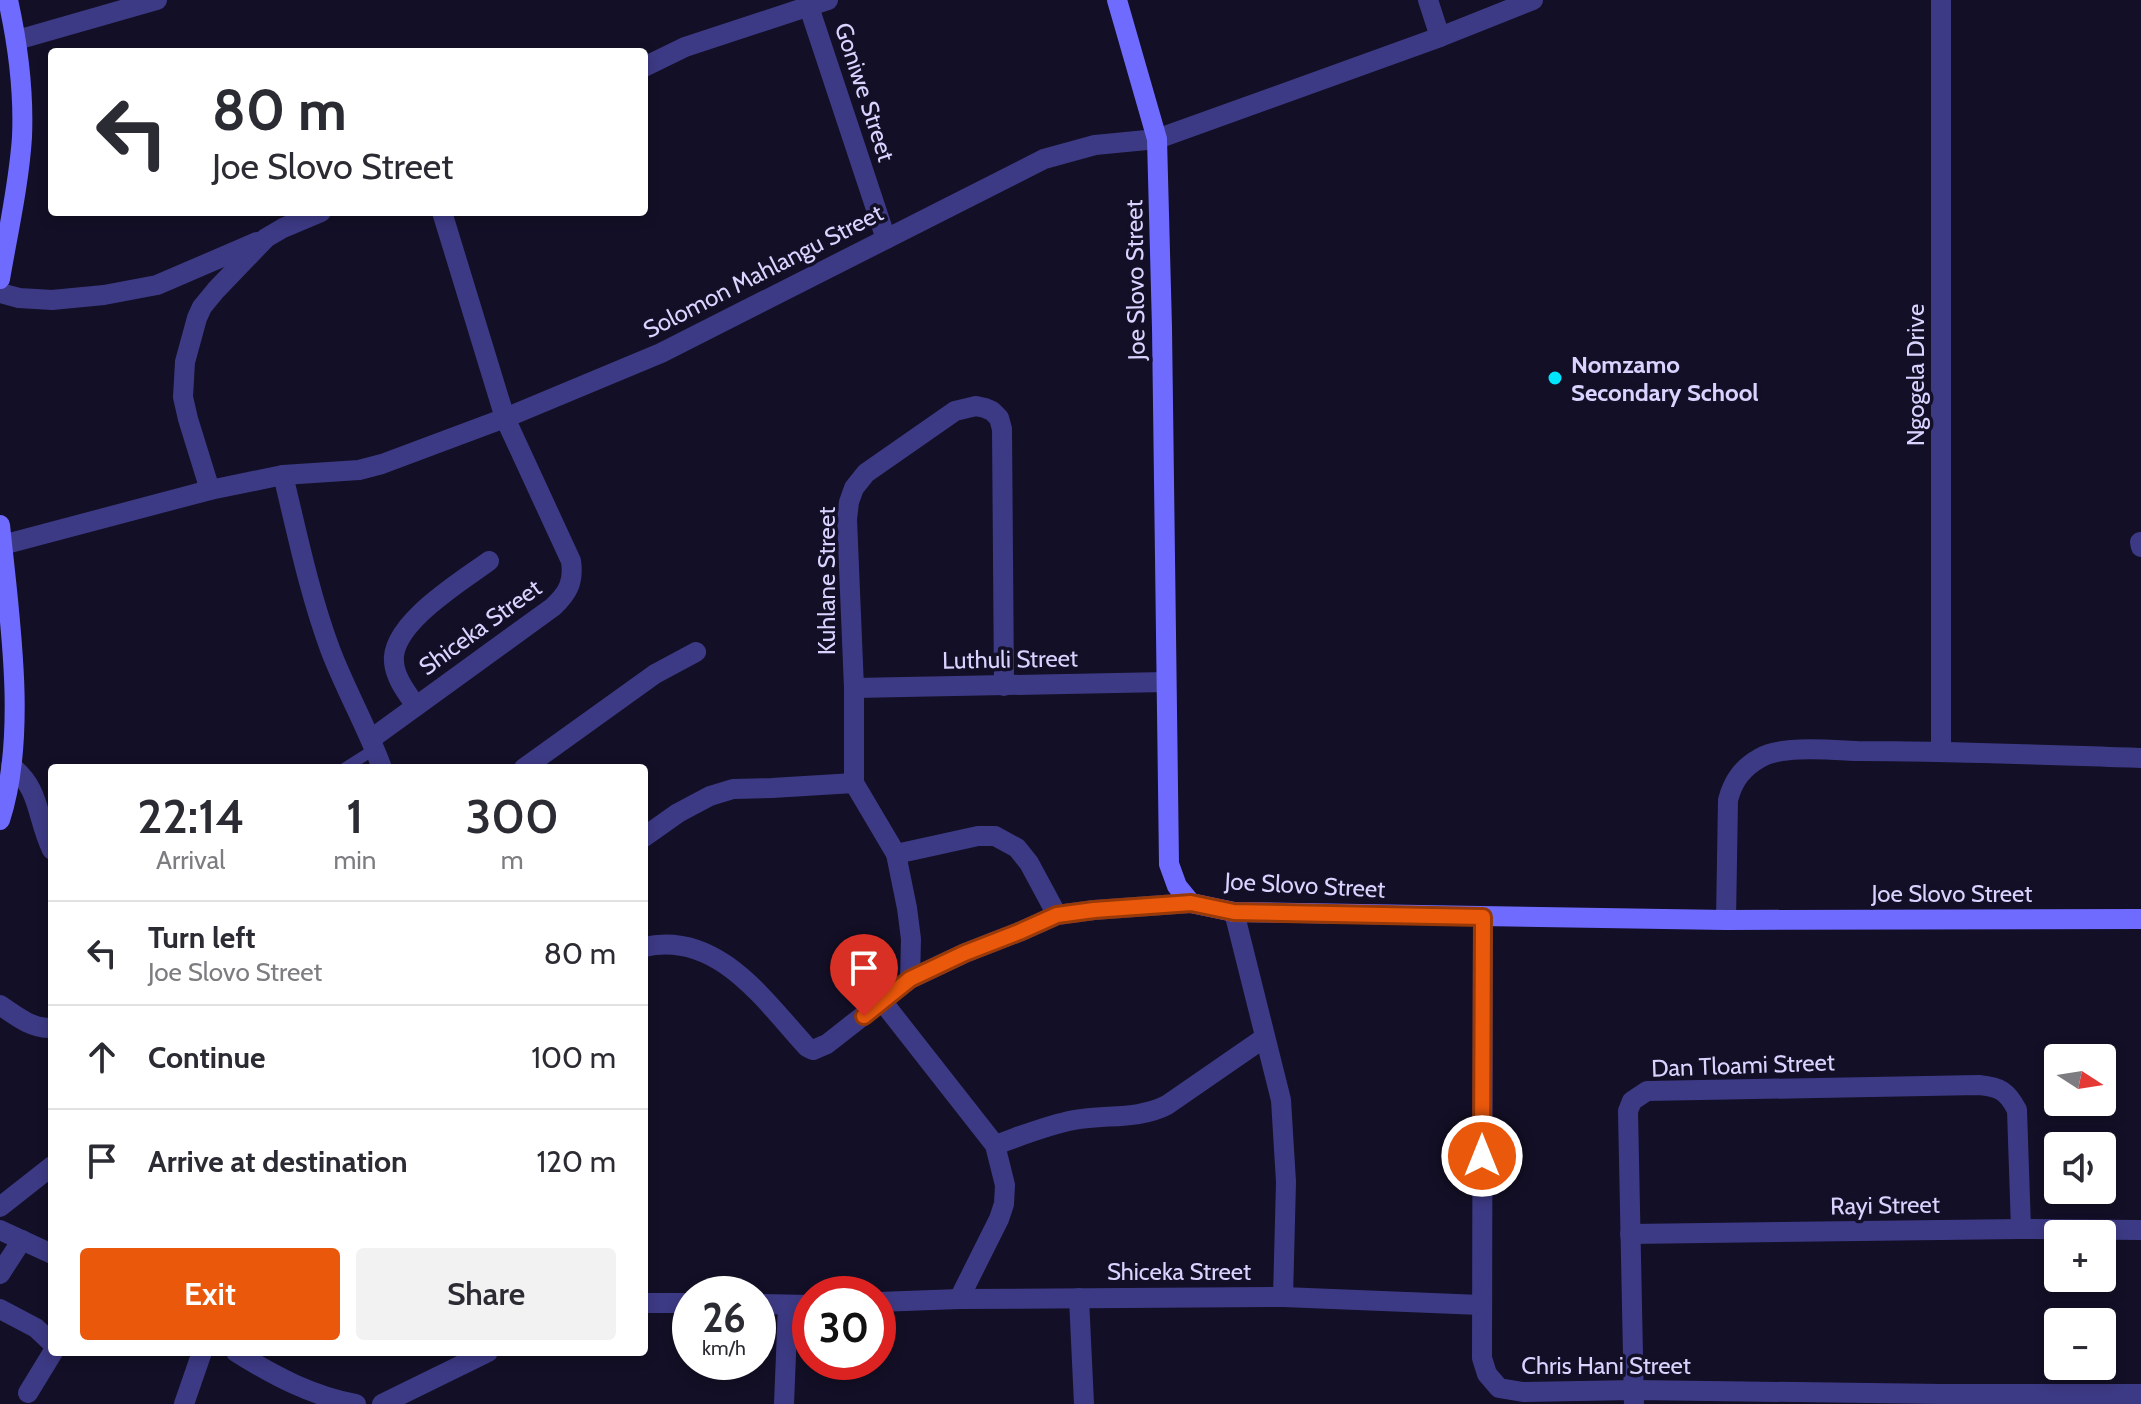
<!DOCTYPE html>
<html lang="en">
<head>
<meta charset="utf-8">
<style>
	body { margin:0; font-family:Cabin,sans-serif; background:#f2f2f3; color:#2b2b33; height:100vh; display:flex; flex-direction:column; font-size:30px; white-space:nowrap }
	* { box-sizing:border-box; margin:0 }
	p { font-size:26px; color:#7c7c81 }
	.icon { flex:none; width:44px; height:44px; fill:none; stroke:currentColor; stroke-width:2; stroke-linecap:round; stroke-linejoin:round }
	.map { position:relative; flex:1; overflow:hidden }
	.panel { position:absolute; left:48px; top:764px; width:600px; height:592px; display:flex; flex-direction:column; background:#fff; border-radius:8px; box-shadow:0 4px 12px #0003 }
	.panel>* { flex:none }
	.top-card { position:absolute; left:48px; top:48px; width:600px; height:168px; border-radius:8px; box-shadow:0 4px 12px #0003; background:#fff; color:#2b2b33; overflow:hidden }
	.needle { width:52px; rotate:102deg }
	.buttons { position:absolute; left:2044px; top:1044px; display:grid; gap:16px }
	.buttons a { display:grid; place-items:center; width:72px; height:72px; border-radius:8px; background:#fff; box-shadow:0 4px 12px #0003; font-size:40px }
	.speed { position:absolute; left:672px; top:1276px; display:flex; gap:16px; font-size:40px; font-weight:700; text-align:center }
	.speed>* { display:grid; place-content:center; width:104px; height:104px; border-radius:50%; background:#fff; box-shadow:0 4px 12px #0003; line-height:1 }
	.speed small { font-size:20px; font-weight:400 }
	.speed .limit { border:12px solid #d22; background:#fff; color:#111 }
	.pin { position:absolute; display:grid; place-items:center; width:68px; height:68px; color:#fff; margin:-82px -34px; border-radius:50% 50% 50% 0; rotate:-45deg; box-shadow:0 0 8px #0007 }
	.pin .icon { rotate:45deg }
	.me { position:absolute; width:88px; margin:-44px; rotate:0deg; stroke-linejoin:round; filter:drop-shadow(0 0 6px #0008) }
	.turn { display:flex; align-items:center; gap:28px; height:168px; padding:0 32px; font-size:36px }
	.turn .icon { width:104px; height:104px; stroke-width:2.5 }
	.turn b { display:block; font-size:56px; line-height:68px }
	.eta { display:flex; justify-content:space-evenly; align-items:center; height:136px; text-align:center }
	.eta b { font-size:48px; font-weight:600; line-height:56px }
	.cta { display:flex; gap:16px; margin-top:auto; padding:16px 32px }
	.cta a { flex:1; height:92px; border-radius:8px; background:#ea580c; color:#fff; font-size:32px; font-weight:600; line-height:92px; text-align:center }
	.cta a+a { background:#f2f2f3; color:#2b2b33 }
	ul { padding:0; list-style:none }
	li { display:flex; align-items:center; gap:24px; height:104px; padding:0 32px; border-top:2px solid #e1e1e2 }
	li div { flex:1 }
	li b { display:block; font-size:30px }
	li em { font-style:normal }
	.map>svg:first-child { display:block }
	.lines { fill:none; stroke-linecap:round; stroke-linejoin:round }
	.lane { stroke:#3d3a85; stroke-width:11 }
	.street { stroke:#3d3a85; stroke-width:20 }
	.secondary { stroke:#6f6bff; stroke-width:20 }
	.route-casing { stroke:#983908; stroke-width:20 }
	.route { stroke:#ea580c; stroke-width:14 }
	.poi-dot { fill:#00e5ff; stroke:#130f26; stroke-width:3 }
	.labels { text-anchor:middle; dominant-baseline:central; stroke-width:7; stroke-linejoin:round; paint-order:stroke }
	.street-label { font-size:24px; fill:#d9d4ff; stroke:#130f26 }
	.poi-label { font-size:24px; font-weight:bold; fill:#d9d4ff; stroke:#130f26; text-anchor:start }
</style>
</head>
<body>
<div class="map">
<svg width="2141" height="1404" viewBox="0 0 2141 1404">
	<rect width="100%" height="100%" fill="#130f26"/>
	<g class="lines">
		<!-- lane -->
		<path class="lane" d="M345 768 375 749"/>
		<!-- street -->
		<g class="street">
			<path d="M1428 0 1440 37"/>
			<path d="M1941 0V751"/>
			<path d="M809 7 886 239"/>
			<path d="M17 40 157 0"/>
			<path d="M644 67 685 47 828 0"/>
			<path d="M0 293 19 298 52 300 104 295 157 285 257 242"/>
			<path d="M283 475C297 533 309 592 330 649 345 689 367 727 382 768"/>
			<path d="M210 490 188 419 183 397 185 362 197 318 202 307 216 290 266 238 283 228 321 212"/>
			<path d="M2140 542 2141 547"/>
			<path d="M2 545 210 490 283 475 359 470 382 464 505 418 661 353 1044 159 1095 145 1157 139 1440 37 1533 0"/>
			<path d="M854 688 1166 682"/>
			<path d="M416 706C407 693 395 678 394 662 390 624 462 581 489 561"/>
			<path d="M371 739 553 607C568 593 574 582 571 561L505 418 442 212"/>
			<path d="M11 766C41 789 36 817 52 850"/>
			<path d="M524 768 655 674 696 652"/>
			<path d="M644 837 678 813 710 796 733 789 772 788 854 783"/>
			<path d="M896 854 978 836H995L1017 848 1029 863 1057 915"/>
			<path d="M1234 912 1281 1100 1286 1182 1283 1297"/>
			<path d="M1483 917 1482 1358 1487 1374 1499 1388 1523 1392 1635 1390 1942 1394H2141"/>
			<path d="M1726 920 1728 800C1733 781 1742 768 1760 758 1781 745 1832 750 1857 751 1952 751 2046 755 2141 758"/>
			<path d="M644 947C717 930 764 1000 807 1047L813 1050 827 1044 910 979 965 953 1019 932 1057 915 1094 910 1191 903"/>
			<path d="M910 979 911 939 907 908 896 854 854 783V688L847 519 849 502 854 488 866 473 955 411 976 406 985 408 992 411 999 418 1002 429 1004 686"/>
			<path d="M882 1001 995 1145 1005 1185 1004 1204 999 1219 959 1299"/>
			<path d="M0 1005C16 1016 32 1029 52 1028"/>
			<path d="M995 1145C1021 1136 1047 1125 1074 1120 1105 1114 1138 1120 1167 1105L1264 1038"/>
			<path d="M0 1207 52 1166"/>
			<path d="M0 1230 52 1254"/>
			<path d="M1630 1234 2021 1229 2141 1230"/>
			<path d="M0 1274 22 1240"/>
			<path d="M1079 1298 1084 1404"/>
			<path d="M878 1302 959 1299 1283 1297 1481 1305"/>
			<path d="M644 1303H690"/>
			<path d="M758 1304 810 1305"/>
			<path d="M0 1309 36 1328 52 1343"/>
			<path d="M236 1352C274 1376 312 1396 356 1404"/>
			<path d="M28 1393 53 1352"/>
			<path d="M184 1404 202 1352"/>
			<path d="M382 1404 488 1352"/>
			<path d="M784 1404 788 1305"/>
			<path d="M1634 1404 1628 1111 1632 1101 1647 1091 1979 1085C2000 1087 2007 1091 2017 1110L2021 1229"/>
		</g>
		<!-- secondary -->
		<g class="secondary">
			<path d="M1117 0 1157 139 1162 328 1169 864 1177 886 1191 903 1234 912 1726 920 2141 919"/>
			<path d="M0 279C8 232 19 184 22 137 24 90 18 45 8 0"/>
			<path d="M0 525C9 614 28 734 0 820"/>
		</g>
	</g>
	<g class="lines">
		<defs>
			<path id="route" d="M864 1016 910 979 965 953 1019 932 1057 915 1094 910 1191 903 1234 912 1483 917 1482 1156"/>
		</defs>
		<!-- route casing -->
		<use href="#route" class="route-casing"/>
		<!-- route -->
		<use href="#route" class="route"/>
	</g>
	<!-- markers -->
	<circle class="poi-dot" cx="1555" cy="378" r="8"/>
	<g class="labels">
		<!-- street labels -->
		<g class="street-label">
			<text transform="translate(865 92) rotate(72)">Goniwe Street</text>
			<text transform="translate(763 271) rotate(-27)">Solomon Mahlangu Street</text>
			<text transform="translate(1135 280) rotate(-91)">Joe Slovo Street</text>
			<text transform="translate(1915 375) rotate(-90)">Ngogela Drive</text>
			<text transform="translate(826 581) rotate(-90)">Kuhlane Street</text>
			<text transform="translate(480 627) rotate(-36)">Shiceka Street</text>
			<text transform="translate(1010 659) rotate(-1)">Luthuli Street</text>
			<text transform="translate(1305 885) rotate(3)">Joe Slovo Street</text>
			<text x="1952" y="893">Joe Slovo Street</text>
			<text transform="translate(1743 1065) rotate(-2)">Dan Tloami Street</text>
			<text transform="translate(1885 1205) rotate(-1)">Rayi Street</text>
			<text x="1179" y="1271">Shiceka Street</text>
			<text x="1606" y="1365">Chris Hani Street</text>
		</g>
		<!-- poi labels -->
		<g class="poi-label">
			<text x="1571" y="364">Nomzamo<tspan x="1571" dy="28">Secondary School</tspan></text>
		</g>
	</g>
</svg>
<div class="buttons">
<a><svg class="needle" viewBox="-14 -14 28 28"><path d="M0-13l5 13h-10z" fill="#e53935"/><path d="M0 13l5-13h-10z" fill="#7c7c81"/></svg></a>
<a><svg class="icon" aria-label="sound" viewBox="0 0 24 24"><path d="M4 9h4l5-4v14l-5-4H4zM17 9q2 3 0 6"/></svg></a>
<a>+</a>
<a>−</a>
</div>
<div class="speed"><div>26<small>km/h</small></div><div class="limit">30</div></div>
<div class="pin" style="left:864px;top:1016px;background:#d93025"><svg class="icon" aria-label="arrive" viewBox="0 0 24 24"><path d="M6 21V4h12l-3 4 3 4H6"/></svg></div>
<svg class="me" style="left:1482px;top:1156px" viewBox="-20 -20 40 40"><circle r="17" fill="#ea580c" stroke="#fff" stroke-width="3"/><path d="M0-11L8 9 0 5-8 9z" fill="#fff"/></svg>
<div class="top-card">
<div class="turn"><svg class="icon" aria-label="left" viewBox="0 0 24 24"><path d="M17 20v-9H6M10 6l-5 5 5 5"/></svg><div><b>80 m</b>Joe Slovo Street</div></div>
</div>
<section class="panel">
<div class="eta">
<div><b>22:14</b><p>Arrival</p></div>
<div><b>1</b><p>min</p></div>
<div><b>300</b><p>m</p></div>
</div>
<ul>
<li><svg class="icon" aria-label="left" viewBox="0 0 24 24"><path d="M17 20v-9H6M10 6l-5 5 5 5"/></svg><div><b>Turn left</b><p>Joe Slovo Street</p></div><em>80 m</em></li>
<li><svg class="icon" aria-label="ahead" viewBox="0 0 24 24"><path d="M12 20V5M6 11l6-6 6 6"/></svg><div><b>Continue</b></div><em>100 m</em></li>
<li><svg class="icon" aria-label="arrive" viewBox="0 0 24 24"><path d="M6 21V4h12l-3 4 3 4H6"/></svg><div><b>Arrive at destination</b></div><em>120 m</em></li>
</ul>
<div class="cta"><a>Exit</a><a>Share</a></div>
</section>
</div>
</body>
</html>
